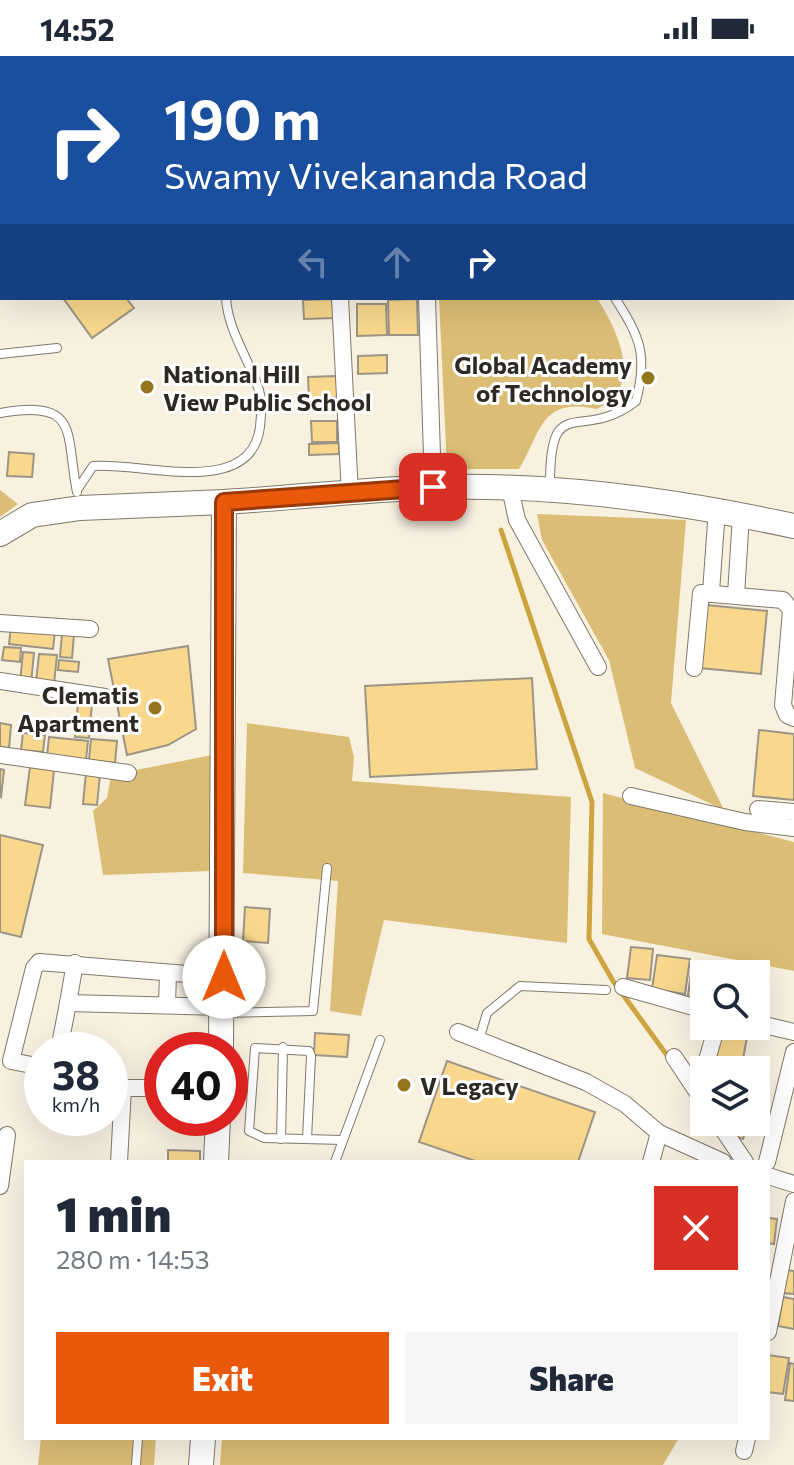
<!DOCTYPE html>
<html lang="en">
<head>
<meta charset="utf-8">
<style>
	body { margin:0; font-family:Commissioner,sans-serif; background:#f6f6f7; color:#1f2937; height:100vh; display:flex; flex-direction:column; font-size:30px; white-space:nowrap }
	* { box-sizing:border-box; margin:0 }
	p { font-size:26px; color:#747a83 }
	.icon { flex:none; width:44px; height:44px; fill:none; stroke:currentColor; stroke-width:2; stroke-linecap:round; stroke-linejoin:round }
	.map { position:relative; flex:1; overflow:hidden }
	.sheet { position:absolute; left:24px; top:1104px; width:746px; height:280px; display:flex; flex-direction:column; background:#fff; border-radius:0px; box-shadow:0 8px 32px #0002 }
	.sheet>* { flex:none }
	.banner { position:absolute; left:0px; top:0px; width:794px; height:244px; box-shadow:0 8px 32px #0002; background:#1a4fa0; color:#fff; overflow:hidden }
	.buttons { position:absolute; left:690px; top:904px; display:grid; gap:16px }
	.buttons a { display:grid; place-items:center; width:80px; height:80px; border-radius:0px; background:#fff; box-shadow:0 8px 32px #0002; font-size:40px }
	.speed { position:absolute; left:24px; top:976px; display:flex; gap:16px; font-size:40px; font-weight:700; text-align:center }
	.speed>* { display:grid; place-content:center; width:104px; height:104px; border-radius:50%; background:#fff; box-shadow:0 8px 32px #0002; line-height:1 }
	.speed small { font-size:20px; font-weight:400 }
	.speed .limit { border:12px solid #d22; background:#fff; color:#111 }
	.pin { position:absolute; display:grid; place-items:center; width:68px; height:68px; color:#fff; margin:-34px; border-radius:16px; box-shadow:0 4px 12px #0006 }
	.me { position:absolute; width:88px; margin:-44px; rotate:0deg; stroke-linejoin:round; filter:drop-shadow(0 0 6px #0008) }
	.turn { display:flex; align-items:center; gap:28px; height:168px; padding:0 32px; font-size:36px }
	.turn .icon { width:104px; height:104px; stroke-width:2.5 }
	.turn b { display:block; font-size:56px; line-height:68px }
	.lanes { display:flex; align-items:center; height:76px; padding:0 32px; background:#0003; justify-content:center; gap:40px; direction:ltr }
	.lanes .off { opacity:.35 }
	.round { display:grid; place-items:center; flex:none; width:84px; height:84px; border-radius:0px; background:#f6f6f7 }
	.headline { display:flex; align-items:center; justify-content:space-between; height:136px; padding:0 32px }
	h1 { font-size:48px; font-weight:800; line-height:60px }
	.primary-button { display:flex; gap:16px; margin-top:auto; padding:16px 32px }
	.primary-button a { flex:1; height:92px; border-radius:0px; background:#ea580c; color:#fff; font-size:32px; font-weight:800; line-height:92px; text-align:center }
	.primary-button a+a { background:#f6f6f7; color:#1f2937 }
	.status { display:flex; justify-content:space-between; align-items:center; height:56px; padding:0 40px; background:#fff; direction:ltr }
	.status svg { height:22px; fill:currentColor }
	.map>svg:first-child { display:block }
	.green { fill:#dcbd75 }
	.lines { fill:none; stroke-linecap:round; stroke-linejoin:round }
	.stream { stroke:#cda540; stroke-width:5 }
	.building { fill:#f9d88d; stroke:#9c9586; stroke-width:2 }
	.lane-casing { stroke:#80796b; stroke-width:10 }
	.street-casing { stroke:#80796b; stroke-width:18 }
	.secondary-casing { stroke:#80796b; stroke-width:26 }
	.lane { stroke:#fff; stroke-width:8 }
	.street { stroke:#fff; stroke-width:16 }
	.secondary { stroke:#fff; stroke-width:24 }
	.route-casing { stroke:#983908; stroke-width:20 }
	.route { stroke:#ea580c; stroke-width:14 }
	.poi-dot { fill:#94741c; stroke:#fff; stroke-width:3 }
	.labels { text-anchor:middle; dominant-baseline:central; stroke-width:6; stroke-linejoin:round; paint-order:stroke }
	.poi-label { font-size:24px; font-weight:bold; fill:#2d2a24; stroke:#fff; text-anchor:end }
</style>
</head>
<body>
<div class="status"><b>14:52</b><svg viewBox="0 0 49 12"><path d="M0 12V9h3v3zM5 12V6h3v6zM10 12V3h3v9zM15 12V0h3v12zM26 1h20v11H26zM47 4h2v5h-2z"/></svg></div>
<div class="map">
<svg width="794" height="1409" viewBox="0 0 794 1409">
	<rect width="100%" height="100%" fill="#f8f1e0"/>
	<!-- green -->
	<g class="green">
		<path d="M0 0H58L2 2 0 157Z"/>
		<path d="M439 242H597C618 275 645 331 597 353 539 340 541 378 519 413H447Z"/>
		<path d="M0 434 18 448 0 461Z"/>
		<path d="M537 458 686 464 671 647 724 754 635 712 609 604 542 484Z"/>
		<path d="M247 667 349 681 354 701 352 725 571 741 567 887 384 864 361 960 330 955 338 825 243 817Z"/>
		<path d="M212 699 211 815 103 819 93 755 107 742 111 719Z"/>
		<path d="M603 737 794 786V915L602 878Z"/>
		<path d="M41 1382H156L154 1409H38Z"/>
		<path d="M222 1382H679L663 1409H220Z"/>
	</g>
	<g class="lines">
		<!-- stream -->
		<path class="stream" d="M501 474 592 746 589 883 613 925 669 1002"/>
	</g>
	<!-- building -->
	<g class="building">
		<rect x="548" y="0" width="114" height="2"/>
		<path d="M63 242H126L134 252 92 282Z"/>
		<path d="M334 243 335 262 304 263 303 244Z"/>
		<path d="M417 243 418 279H389L388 244Z"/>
		<path d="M357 248H386L387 279 357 280Z"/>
		<path d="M387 299V317L358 318V300Z"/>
		<path d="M336 320 338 341 309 343 308 321Z"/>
		<path d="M311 365H337V386H312Z"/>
		<path d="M339 387V398L309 399V388Z"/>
		<path d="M9 396 34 398 32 421 7 420Z"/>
		<path d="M707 549 767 555 761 618 700 612Z"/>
		<path d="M11 570 55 575 53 593 9 588Z"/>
		<path d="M62 578 74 579 72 602 60 601Z"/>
		<path d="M188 590 196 673 168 689 127 699 108 603Z"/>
		<path d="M4 591 21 592 20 606 2 604Z"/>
		<path d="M23 596 34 597 31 627 20 626Z"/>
		<path d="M39 598 57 599 54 628 36 626Z"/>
		<path d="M59 604 79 606 78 616 58 614Z"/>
		<path d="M532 622 537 713 370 721 365 630Z"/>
		<path d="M78 647 92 648 89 682 75 681Z"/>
		<path d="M0 667 11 669 9 692 0 691Z"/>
		<path d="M759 674 794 678V744L753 740Z"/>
		<path d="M23 677 45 679 43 696 21 694Z"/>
		<path d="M49 681 88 685 86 704 47 700Z"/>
		<path d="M91 683 117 685 115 707 89 704Z"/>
		<path d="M30 711 54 714 50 752 25 749Z"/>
		<path d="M0 713 4 714 1 741 0 740Z"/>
		<path d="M86 717 100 718 97 749 83 748Z"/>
		<path d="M0 779 43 789 21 881 0 876Z"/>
		<path d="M245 851 270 853 268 887 243 885Z"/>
		<path d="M631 891 653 893 650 924 627 922Z"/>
		<path d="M657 899 690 903 685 938 652 933Z"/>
		<path d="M692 910 717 914V918H704V948L687 946Z"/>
		<path d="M718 976 747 981 741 1014H711Z"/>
		<path d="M315 977 349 979 347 1001 314 999Z"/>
		<path d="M447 1005 595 1056 578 1106H478L419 1086Z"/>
		<path d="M756 1059 777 1064 773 1078 747 1071 743 1083 733 1080 737 1066H756Z"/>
		<path d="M168 1094 200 1095V1106H168Z"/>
		<path d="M768 1162 777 1163 774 1188 768 1187Z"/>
		<path d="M786 1214 794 1215V1238L783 1237Z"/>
		<path d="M783 1241 794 1243V1273L778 1270Z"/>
		<path d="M768 1299 789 1302 783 1338 768 1336Z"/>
		<path d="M790 1307 794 1308V1345L785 1344Z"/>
	</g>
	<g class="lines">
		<defs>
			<g id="lane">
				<path d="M792 165H794"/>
				<path d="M0 298 57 292"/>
				<path d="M0 357C81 343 65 377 77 436"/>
				<path d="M550 432C549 331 580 389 636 345 648 299 640 281 615 242"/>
				<path d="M77 434 93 410C139 405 251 444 260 371 261 358 263 347 259 334 249 303 228 275 226 242"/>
				<path d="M223 957 313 955 327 812"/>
				<path d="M479 984 487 957 520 930 606 934"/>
				<path d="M281 1083 283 991"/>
				<path d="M307 1083 311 1000 309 995 255 992 249 1075 264 1082 343 1084"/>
				<path d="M335 1106 380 984"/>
				<path d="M136 1409 138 1382"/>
			</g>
			<g id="street">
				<path d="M328 0V2"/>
				<path d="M340 242 350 439"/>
				<path d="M427 242 433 431"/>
				<path d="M510 432 517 464 598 611"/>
				<path d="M711 536 717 453"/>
				<path d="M736 539 741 459"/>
				<path d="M0 567 90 573"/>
				<path d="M694 612 701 537 783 544 791 554 783 649 787 659 794 662"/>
				<path d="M0 625 105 641"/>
				<path d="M0 699 128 717"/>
				<path d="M631 740 745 766 794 772"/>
				<path d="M758 753 794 756"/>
				<path d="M623 931 704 954"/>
				<path d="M68 947 75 907"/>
				<path d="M167 949 168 917"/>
				<path d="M756 967 794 976"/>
				<path d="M458 976 586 1026 625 1048 659 1077 723 1106"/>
				<path d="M59 994 68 947 223 951"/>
				<path d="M674 1001 704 1046"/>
				<path d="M42 1011 11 1005 34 912 39 906 224 921"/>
				<path d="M704 1014 717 970"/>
				<path d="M718 1066 745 1106"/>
				<path d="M119 1106 123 1032H162"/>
				<path d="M651 1106 659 1077"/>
				<path d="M767 1106 794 996"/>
				<path d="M768 1120 794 1128"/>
				<path d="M0 1130 7 1079"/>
				<path d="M768 1276 794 1145"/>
				<path d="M744 1395 747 1382"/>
			</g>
			<g id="secondary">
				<path d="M0 478 32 459 80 452 224 446"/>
				<path d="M221 994 224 446C310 441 399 429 486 431 592 433 691 448 794 470"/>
				<path d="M216 1106 218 1062"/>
				<path d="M201 1409 203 1382"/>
			</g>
		</defs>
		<!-- lane casing -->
		<use href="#lane" class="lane-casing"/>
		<!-- street casing -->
		<use href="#street" class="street-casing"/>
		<!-- secondary casing -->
		<use href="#secondary" class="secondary-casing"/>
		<!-- lane -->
		<use href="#lane" class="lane"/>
		<!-- street -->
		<use href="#street" class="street"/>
		<!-- secondary -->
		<use href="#secondary" class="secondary"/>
	</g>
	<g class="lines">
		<defs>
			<path id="route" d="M224 921V446L433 431"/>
		</defs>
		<!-- route casing -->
		<use href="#route" class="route-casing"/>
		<!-- route -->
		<use href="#route" class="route"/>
	</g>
	<!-- markers -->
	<g class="poi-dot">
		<circle cx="648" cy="322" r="8"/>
		<circle cx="147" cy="331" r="8"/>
		<circle cx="155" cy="652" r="8"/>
		<circle cx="404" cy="1029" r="8"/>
	</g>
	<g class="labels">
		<!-- poi labels -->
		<g class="poi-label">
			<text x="632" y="308">Global Academy<tspan x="632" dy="28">of Technology</tspan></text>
			<text x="163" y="317" text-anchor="start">National Hill<tspan x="163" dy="28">View Public School</tspan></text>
			<text x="139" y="638">Clematis<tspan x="139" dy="28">Apartment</tspan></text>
			<text x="420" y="1029" text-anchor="start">V Legacy</text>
		</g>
	</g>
</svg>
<div class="buttons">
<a><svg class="icon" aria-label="search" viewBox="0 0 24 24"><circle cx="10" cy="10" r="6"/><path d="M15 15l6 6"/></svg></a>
<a><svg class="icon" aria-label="layers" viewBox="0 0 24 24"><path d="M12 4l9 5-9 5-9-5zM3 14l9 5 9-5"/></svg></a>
</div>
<div class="speed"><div>38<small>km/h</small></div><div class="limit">40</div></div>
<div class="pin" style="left:433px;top:431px;background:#d93025"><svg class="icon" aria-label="arrive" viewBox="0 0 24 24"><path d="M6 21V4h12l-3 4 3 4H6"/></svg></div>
<svg class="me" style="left:224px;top:921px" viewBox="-20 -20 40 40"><circle r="19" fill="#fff"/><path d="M0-13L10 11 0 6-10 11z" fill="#ea580c"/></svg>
<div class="banner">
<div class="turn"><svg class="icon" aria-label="right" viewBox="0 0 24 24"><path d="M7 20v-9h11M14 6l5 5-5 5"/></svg><div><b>190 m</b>Swamy Vivekananda Road</div></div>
<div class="lanes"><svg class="icon off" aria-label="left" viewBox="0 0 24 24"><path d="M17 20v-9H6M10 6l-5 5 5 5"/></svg><svg class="icon off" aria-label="ahead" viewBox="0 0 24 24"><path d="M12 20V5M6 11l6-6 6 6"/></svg><svg class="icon" aria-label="right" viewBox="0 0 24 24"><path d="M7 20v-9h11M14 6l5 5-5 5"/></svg></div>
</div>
<section class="sheet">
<div class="headline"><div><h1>1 min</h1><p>280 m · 14:53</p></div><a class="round" style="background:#d93025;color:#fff"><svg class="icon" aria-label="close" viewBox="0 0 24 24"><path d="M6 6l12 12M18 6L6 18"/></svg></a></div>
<div class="primary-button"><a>Exit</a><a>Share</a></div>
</section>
</div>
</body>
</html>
